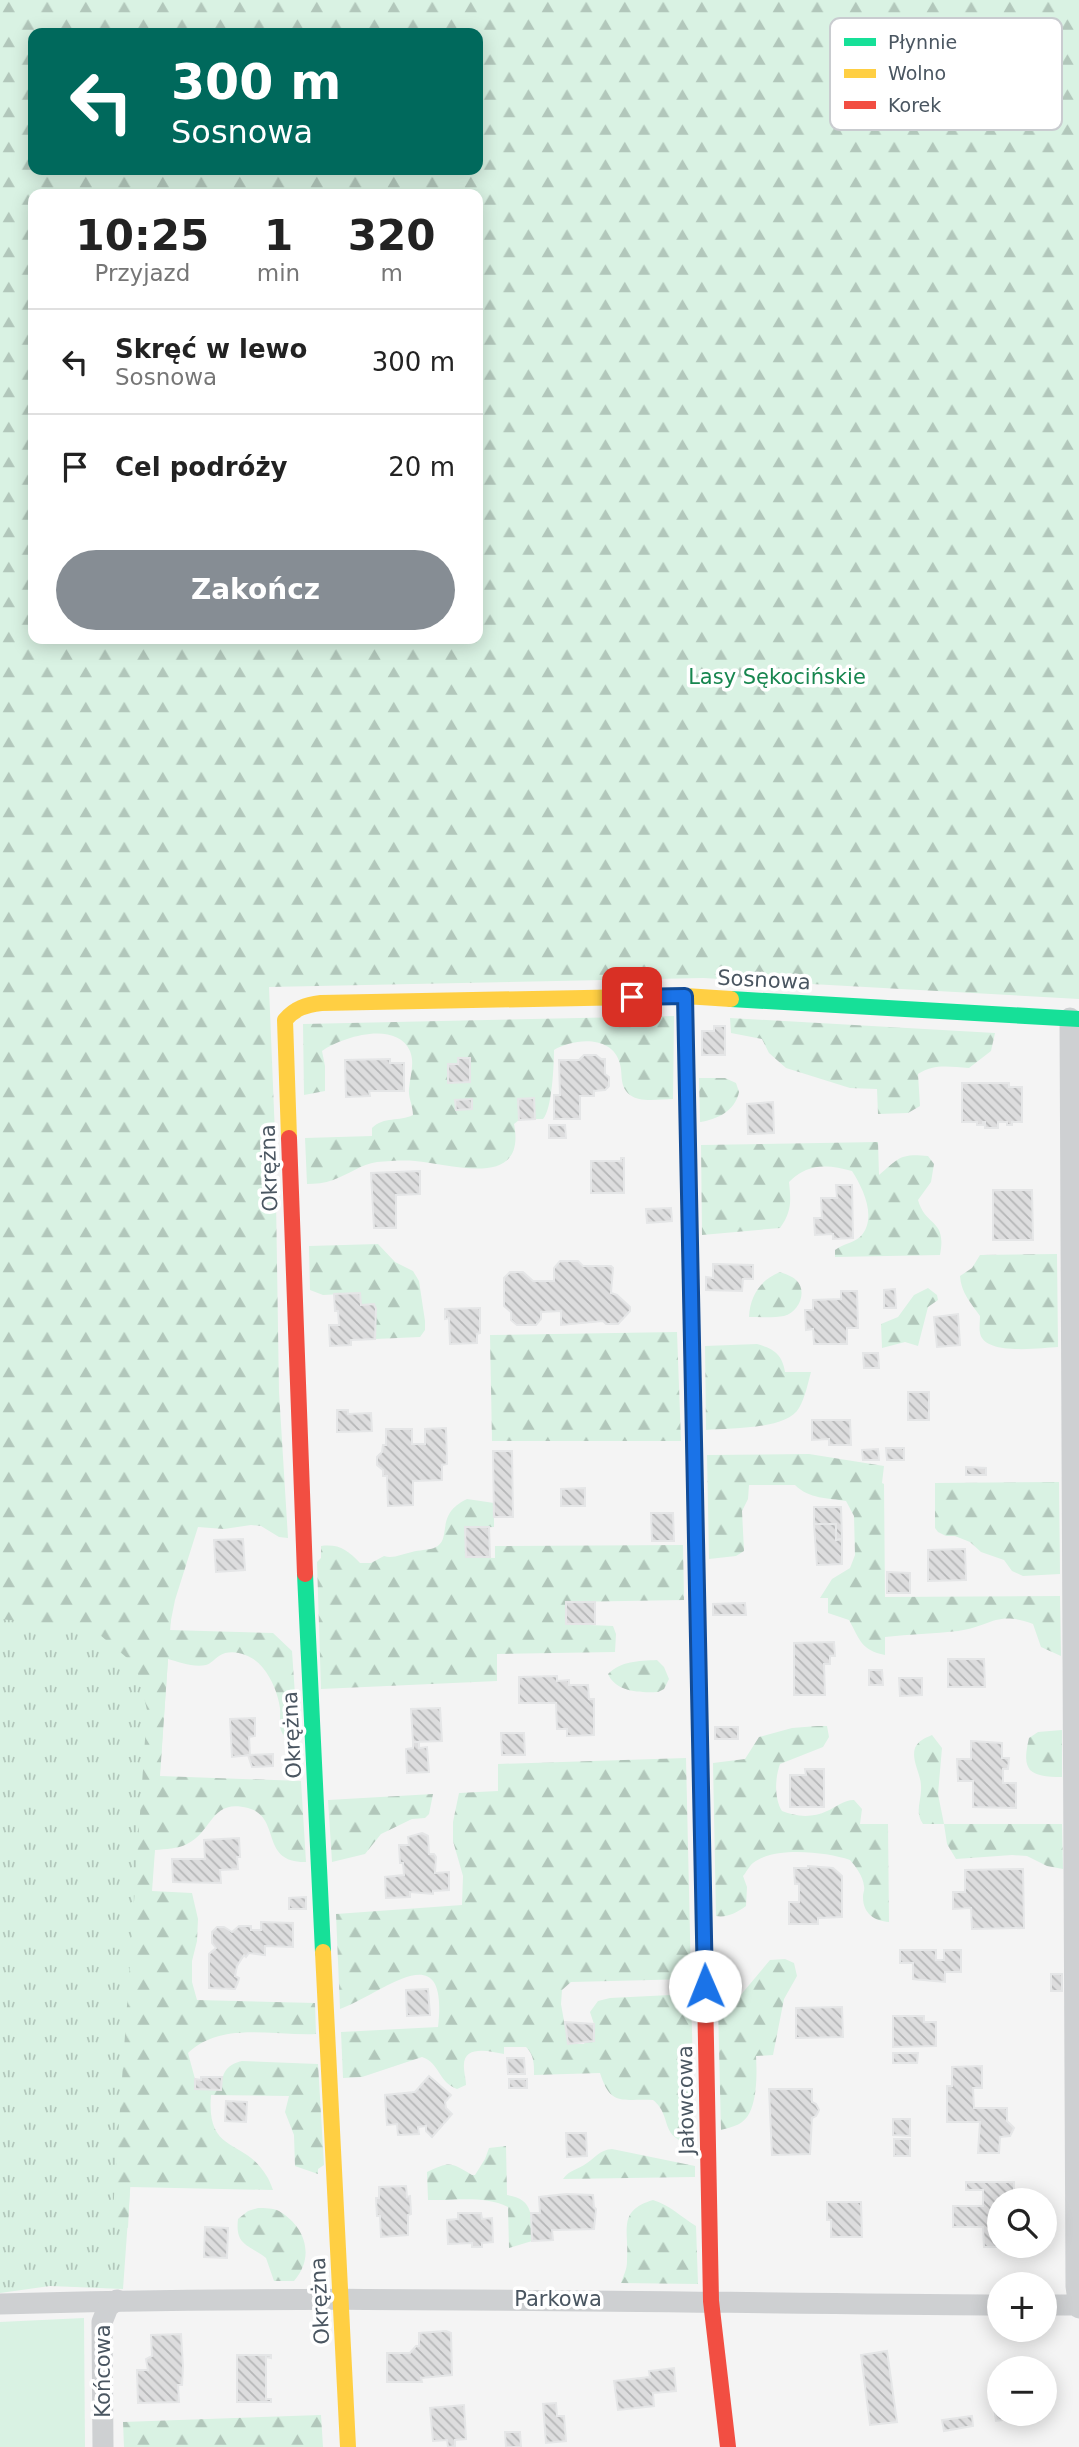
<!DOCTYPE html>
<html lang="pl">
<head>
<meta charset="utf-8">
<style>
	body { margin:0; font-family:"DejaVu Sans",sans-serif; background:#f6f6f6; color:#222; height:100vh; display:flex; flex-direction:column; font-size:26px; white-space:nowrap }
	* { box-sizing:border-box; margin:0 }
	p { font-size:23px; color:#767676 }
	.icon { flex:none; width:38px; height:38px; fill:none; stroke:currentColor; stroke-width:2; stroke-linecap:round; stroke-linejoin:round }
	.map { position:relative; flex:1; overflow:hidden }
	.panel { position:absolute; left:28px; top:189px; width:455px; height:455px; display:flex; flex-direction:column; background:#fff; border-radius:14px; box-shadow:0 4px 18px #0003 }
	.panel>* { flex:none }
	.banner { position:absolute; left:28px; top:28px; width:455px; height:147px; border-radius:14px; box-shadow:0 4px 18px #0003; background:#00695c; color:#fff; overflow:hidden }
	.fabs { position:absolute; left:987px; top:2188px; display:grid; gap:14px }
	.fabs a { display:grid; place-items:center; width:70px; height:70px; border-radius:50%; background:#fff; box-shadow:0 4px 18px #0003; font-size:35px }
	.pin { position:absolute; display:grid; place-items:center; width:60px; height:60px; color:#fff; margin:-30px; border-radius:14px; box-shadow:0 4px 10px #0006 }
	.me { position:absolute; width:77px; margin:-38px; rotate:359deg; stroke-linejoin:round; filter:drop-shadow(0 0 5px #0008) }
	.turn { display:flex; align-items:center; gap:24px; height:147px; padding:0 28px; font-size:32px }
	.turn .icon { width:91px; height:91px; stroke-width:2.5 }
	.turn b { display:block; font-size:49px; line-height:60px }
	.eta { display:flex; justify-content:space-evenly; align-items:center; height:119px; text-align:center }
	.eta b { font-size:42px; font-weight:700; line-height:49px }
	.cta { display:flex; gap:14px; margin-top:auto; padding:14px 28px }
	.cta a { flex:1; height:80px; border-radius:42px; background:#868d94; color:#fff; font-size:28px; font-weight:700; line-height:80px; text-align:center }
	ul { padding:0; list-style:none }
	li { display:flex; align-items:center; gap:21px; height:105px; padding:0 28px; border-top:2px solid #e0e0e0 }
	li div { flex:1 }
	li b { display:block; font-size:26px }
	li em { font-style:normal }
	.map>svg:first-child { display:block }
	.grass { fill:url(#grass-tufts) }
	.forest { fill:url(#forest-firs); fill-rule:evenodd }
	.garden { fill:#d9f2e3 }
	.building { fill:url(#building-back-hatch); stroke:#e5e6e7; stroke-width:2 }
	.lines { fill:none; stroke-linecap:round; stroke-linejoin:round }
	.street { stroke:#ced0d2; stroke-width:21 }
	.fast { stroke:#16e098; stroke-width:16 }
	.slow { stroke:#ffcf43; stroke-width:16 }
	.jam { stroke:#f24e42; stroke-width:16 }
	.route-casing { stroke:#114b97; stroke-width:18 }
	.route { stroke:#1a73e8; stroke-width:12 }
	.labels { text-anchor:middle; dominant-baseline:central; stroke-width:7; stroke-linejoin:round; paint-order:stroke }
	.park-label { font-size:21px; fill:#17864f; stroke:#fff }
	.street-label { font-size:21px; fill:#4a5661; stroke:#fff }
	.key { fill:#fff; stroke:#c9ccd0; stroke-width:2 }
	.key-label { font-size:19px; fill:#4a5661 }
</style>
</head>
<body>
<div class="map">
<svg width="1079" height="2447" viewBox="0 0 1079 2447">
	<defs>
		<pattern id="grass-tufts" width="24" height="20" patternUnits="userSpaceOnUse" patternTransform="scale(1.75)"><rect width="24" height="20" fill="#d9f2e3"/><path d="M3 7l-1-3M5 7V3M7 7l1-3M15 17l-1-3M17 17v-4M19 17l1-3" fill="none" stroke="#b2c7bb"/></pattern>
		<pattern id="forest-firs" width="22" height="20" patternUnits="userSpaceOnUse" patternTransform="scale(1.75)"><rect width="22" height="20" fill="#d9f2e3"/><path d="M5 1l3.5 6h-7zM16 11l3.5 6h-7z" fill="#b2c7bb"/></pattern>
		<pattern id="building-back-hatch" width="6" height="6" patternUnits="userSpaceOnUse" patternTransform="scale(1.75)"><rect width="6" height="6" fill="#ddddde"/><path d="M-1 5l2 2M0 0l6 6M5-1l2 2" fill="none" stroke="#b5b6b7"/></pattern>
	</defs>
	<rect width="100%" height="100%" fill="#f4f4f4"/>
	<!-- grass -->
	<path class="grass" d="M0 1601 171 1618 123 2289 50 2286 0 2293Z"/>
	<!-- forest -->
	<g class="forest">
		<path d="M0 0H1079V999L703 978 269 987 275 1135 279 1392 288 1538 279 1537 261 1526 251 1525 224 1529 198 1527 175 1600 169 1630 273 1633 292 1651 298 1739H286C277 1728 281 1720 280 1708 278 1694 272 1679 263 1668 254 1656 233 1647 219 1656 214 1659 212 1663 206 1665 194 1668 179 1662 168 1659L160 1776 301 1781 306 1862C259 1863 282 1817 248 1808 211 1798 213 1831 187 1844 177 1849 166 1849 155 1850L152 1891 192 1893 198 1919 197 1941 192 1961V1982L197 2000 315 2003 316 2034C274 2036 221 2021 188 2053L195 2079V2089L221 2090C222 2074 225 2065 242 2061L318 2064 324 2165 318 2169V2174L295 2166 294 2135 285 2112 289 2096 211 2095C206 2155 244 2138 266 2175 269 2179 271 2185 273 2190L130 2187 128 2228 114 2222 113 2212 147 1710 139 1677 133 1663 93 1629 0 1619ZM33 33H478V170H33ZM33 194H478V639H33Z"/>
		<path d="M674 1016 673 1099C661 1099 640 1103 630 1095 619 1086 623 1075 620 1064 613 1035 574 1038 554 1050 554 1065 552 1110 543 1119H535L534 1098 518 1099 519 1120 514 1124C527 1190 451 1164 415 1161 403 1160 390 1161 377 1162 361 1164 348 1175 333 1180 325 1183 315 1184 307 1184L305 1138 372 1136V1128C384 1116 399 1122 413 1115 413 1106 408 1097 409 1089 410 1076 415 1064 410 1051 396 1020 342 1037 322 1051L325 1066V1091L304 1095 303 1024Z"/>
		<path d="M730 1018 995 1033 991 1051 969 1068C950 1067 935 1063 918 1074L920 1106 908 1113 878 1114 877 1089 850 1088 786 1068 769 1053 762 1039 731 1033Z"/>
		<path d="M699 1078H725L736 1083 739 1092C735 1111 718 1119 700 1122Z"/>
		<path d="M878 1142 879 1175C899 1158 900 1153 928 1156L934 1164 931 1182 918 1200C926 1228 947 1218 940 1255L835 1257V1250C843 1244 853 1243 860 1237 878 1219 863 1188 852 1171 828 1164 807 1163 789 1182 791 1200 792 1212 780 1228L702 1235 701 1145Z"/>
		<path d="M378 1244 395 1262 413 1271 419 1281 425 1321V1330L420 1337 375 1339 376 1309 373 1304 361 1305 360 1293 323 1295 310 1290 309 1246Z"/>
		<path d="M1057 1254 1058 1347C1041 1348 984 1356 980 1333 979 1329 980 1321 980 1316 971 1303 961 1293 960 1276L972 1268 980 1255Z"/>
		<path d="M780 1272C785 1274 792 1276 796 1280 808 1291 799 1312 784 1316 774 1318 760 1317 749 1317 750 1296 760 1280 780 1272Z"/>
		<path d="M928 1288 937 1295 938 1300 928 1307 918 1346 905 1342 882 1348 881 1324 898 1317 914 1295Z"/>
		<path d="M677 1332 681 1441H492L490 1335Z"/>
		<path d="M757 1344C774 1349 782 1354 785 1372H811C808 1383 805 1398 799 1408 787 1430 729 1428 706 1430L705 1346Z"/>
		<path d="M809 1454 884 1466 882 1483 884 1484 885 1597 1060 1596 1061 1656 1041 1647 1033 1624C996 1610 990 1627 958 1631 934 1634 909 1634 885 1637V1655C861 1650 860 1640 849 1620L828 1613V1598H820L832 1579 850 1568 855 1555 854 1516 846 1501C828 1498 809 1499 795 1485H749L748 1499 742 1511 744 1551 736 1556 709 1559 707 1455Z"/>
		<path d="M1059 1482 1060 1574 1023 1576 1012 1571 1004 1560 981 1552 970 1542 955 1536H946L938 1532 935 1528V1483Z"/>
		<path d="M467 1499 494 1503V1527L465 1528 467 1557 495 1558V1546L683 1545 684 1600 566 1602V1624L613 1626 616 1634 615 1652 497 1654V1681L321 1689 317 1562 321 1558V1546C340 1544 347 1550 360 1563H371L384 1556C393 1559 402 1554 412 1552 419 1550 428 1550 434 1548 454 1540 433 1515 467 1499Z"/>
		<path d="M657 1660 664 1667 669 1679 664 1689 658 1692C640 1693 616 1692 608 1674 621 1661 638 1661 657 1660Z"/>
		<path d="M817 1726H827L829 1737 823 1747 780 1764C775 1778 774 1798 782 1811 796 1817 813 1818 827 1811 837 1807 843 1800 854 1800L862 1809 860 1824H888L889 1922C875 1921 863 1914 863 1897 863 1892 865 1890 864 1886 863 1876 856 1867 850 1860 826 1852 775 1846 753 1863 749 1866 746 1873 743 1876L747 1887 746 1906C738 1912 727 1918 716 1916L713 1763 745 1759 759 1737 792 1728Z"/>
		<path d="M1062 1730V1777C1029 1777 1021 1771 1029 1738L1038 1732Z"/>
		<path d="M932 1735 942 1748 938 1794 944 1824H1062L1063 1869 1047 1866 1027 1856 1012 1855 956 1859 947 1844 944 1824H923C914 1811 922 1801 921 1786 921 1774 911 1760 915 1748 918 1741 925 1738 932 1735Z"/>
		<path d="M686 1758 691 1979 571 1982 562 1990 561 2004 568 2044H584L585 2042 594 2041V2024L590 2012 598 2001 610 1998 691 1994 695 2145C657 2138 674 2117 653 2100 623 2098 611 2108 600 2073L534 2075C534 2063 534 2055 526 2047H504V2054C489 2051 462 2044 464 2068 464 2073 466 2079 466 2085L457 2089C438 2082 440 2063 422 2057L362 2077 343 2078 341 2032 438 2027C449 1932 385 1992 340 2009L336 1914 462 1905 463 1876 453 1841V1822L459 1793 498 1791V1764Z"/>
		<path d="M433 1794 429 1814 425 1818 412 1819 381 1834 365 1854 332 1862 328 1800Z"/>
		<path d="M785 1959 794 1963 797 1976 784 1999 773 2055 756 2056C757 2073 758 2111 742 2122 737 2126 728 2128 721 2130L718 2006 734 2003 770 1960Z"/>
		<path d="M506 2146 507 2195C535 2199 531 2217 532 2241L509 2248 508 2207C483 2195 455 2201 428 2200L427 2172C450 2161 451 2162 472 2175H475L485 2159 489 2148Z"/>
		<path d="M612 2149 695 2166V2177L563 2179C570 2169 578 2170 587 2163 597 2156 600 2150 612 2149Z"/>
		<path d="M653 2200C670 2205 681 2217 696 2226L698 2284 621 2283C623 2277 627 2269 627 2262 630 2231 616 2211 653 2200Z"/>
		<path d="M258 2208C265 2208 273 2208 279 2211 306 2227 315 2257 294 2281H274L266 2258C248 2244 235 2246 238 2219L248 2211Z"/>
		<path d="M321 2415 323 2447H124L123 2422Z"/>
	</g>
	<!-- garden -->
	<path class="garden" d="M84 2318 85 2447H0V2322Z"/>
	<!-- building -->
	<g class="building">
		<path d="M714 1026H725V1055H702V1031H714Z"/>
		<path d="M584 1055H596L601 1059H605V1074L609 1077V1086L605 1090 594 1091V1096H580V1119H554V1095H560L559 1060H579Z"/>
		<path d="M458 1058H470V1082L448 1083V1064H458Z"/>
		<path d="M390 1059V1063H404V1091H369L370 1096 346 1097 345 1060Z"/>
		<path d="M962 1083H1009V1087H1022V1122H1012V1125H1007V1122H998V1128H985V1122H983V1125H977V1122H962Z"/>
		<path d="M534 1098 535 1119 519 1120 518 1099Z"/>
		<path d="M472 1099V1109L456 1110 455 1100Z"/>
		<path d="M773 1102 774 1133 748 1134 747 1104Z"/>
		<path d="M549 1125H565L566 1138H549Z"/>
		<path d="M621 1158H624V1193H591V1161H621Z"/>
		<path d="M420 1171V1194L396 1195V1228H374L371 1173Z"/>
		<path d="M836 1185H852L853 1238 833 1239V1234L815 1235 814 1218H822L821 1198H837Z"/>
		<path d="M993 1190H1032L1033 1240H993Z"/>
		<path d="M671 1208 672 1221 647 1223 646 1209Z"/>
		<path d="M560 1261H578L583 1266H611L613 1268 611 1293 617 1295 630 1307V1311L618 1324H606L603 1321 561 1325V1311L541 1312V1319L536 1325H517L511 1320V1312L504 1306V1278L510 1272H523L533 1281H554V1268Z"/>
		<path d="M713 1264 753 1265V1279H743L742 1291 706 1290V1277L713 1278Z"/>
		<path d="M895 1289 896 1308H884V1290Z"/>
		<path d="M841 1291H857L858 1328H847V1344H814L813 1329 806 1330 805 1310H813V1300L841 1299Z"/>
		<path d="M360 1293 361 1305 374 1304 376 1309 375 1339 351 1340V1345L330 1346 329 1325H339L338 1311H335L334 1294Z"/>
		<path d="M480 1308V1333L477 1334V1343L450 1344 449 1318 445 1319V1309Z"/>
		<path d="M958 1314 960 1345 937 1347 934 1317Z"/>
		<path d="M863 1353H878L879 1368H864Z"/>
		<rect x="908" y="1392" width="21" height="28"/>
		<path d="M337 1410H348V1414L371 1413 372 1431 337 1432Z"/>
		<path d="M812 1420H850L851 1445H829V1439L812 1440Z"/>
		<path d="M446 1428 447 1464 442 1465V1480L413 1481V1505L388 1506 387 1476H383V1470L377 1465V1457L382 1452 383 1445H386V1429H412V1444H425V1429Z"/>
		<path d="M886 1448H904V1460H887Z"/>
		<path d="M878 1449 879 1460H863L862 1450Z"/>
		<path d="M493 1451H512L513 1517H494Z"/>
		<path d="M966 1467 986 1468V1475H966Z"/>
		<path d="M585 1488V1506H561V1489Z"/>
		<path d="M814 1507H841L842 1539 836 1540V1524H814Z"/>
		<path d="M651 1513H673L674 1541H652Z"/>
		<path d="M814 1524H836V1540L842 1539V1564L817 1565Z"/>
		<path d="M465 1527H489L490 1557H466Z"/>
		<path d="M243 1539 245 1570 216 1572 214 1540Z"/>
		<path d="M965 1549 966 1580 928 1581V1550Z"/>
		<path d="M887 1572 910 1573V1593H887Z"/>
		<rect x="566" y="1602" width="29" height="22"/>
		<path d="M745 1603 746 1615H713V1604Z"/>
		<path d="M834 1642 835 1656H830V1664H824L825 1695H794V1643Z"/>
		<path d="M948 1659H984L985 1687H948Z"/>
		<path d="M869 1670H882L883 1685H869Z"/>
		<path d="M557 1676V1681L569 1680V1685H588L589 1699H594V1735L567 1736V1729H557L556 1703H519V1677Z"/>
		<path d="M899 1678H922V1695L900 1696Z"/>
		<path d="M440 1708 442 1741 413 1742 411 1709Z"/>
		<path d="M255 1718V1736L249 1737 250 1755 232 1757 230 1719Z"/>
		<rect x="715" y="1727" width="23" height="12"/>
		<path d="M501 1733H524L525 1755H502Z"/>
		<path d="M971 1741 1002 1743V1758H1009L1008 1769H1003V1783H1016V1808L973 1807V1781H958V1779L957 1759H971Z"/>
		<path d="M413 1742H419V1748L427 1747 429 1772 407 1773 406 1749 413 1748Z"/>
		<path d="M273 1754V1766L252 1767 248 1755Z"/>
		<path d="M805 1769H824V1807H790V1775H806Z"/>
		<path d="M422 1833 428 1836 429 1854H434L436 1857 435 1873 449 1872V1890L433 1891V1894L410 1892V1897L386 1898 385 1877 404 1875 403 1863H400L399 1845H409L408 1837Z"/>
		<path d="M239 1838 240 1857H237L238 1869 220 1870 221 1883 173 1882 172 1859H205L204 1840Z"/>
		<path d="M808 1866 833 1868 842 1876V1917L818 1918V1924H789V1902H799V1884H795L794 1868H808Z"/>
		<path d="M1023 1869 1024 1928 972 1929 971 1908 953 1909V1892H965V1870Z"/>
		<path d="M306 1897V1909H289V1898Z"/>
		<path d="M261 1922 293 1923V1947L265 1946V1955L249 1953 246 1957 244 1955 237 1966 235 1976 239 1978 238 1982 235 1989 209 1988V1954L216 1948 212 1943V1932L217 1927H224L232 1932 239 1926H251V1930H261Z"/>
		<path d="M900 1950H936V1960H944V1950H961V1972H945V1982L913 1979V1963H900Z"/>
		<rect x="1051" y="1974" width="11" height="17"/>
		<path d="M428 1989 430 2015 407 2016 406 1990Z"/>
		<path d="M842 2007 843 2037 796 2038V2008Z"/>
		<path d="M893 2016H924V2022H936V2046L893 2047Z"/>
		<path d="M565 2022 594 2024V2041L568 2044Z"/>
		<path d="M893 2053H918L917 2063H893Z"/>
		<path d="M507 2058H524L525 2074H508Z"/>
		<path d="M982 2066V2088H973L974 2108H1007V2121L1014 2128 1010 2136 1000 2137 999 2153H978L980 2122H947V2086H952V2067Z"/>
		<path d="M429 2076 451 2095 445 2102 446 2108 452 2114 432 2137 426 2131V2126L418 2127 419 2134 398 2135 397 2124 387 2125 385 2095 415 2092Z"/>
		<path d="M201 2077H222L221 2090 195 2089V2079L201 2080Z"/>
		<rect x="509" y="2079" width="18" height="9"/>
		<path d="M769 2089H812V2102L816 2104 819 2110 816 2116 812 2118 810 2154 772 2155Z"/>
		<path d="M226 2101 247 2102 246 2122 225 2121Z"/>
		<path d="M893 2119H910V2136L893 2135Z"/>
		<path d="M566 2133H586L587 2156 567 2157Z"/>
		<rect x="894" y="2139" width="16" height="17"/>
		<path d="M966 2182H1014V2200H999V2245L1015 2247H984L983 2227H953V2206H983V2190H966Z"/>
		<path d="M406 2186 407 2197 410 2196 411 2214 408 2215V2235L381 2237 380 2216H377L376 2198H379V2187Z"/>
		<path d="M566 2194 593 2195 594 2207 596 2209 594 2229 552 2230 553 2240 532 2241 531 2213H540L539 2197Z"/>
		<path d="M827 2202H861L862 2237H831V2220H827Z"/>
		<path d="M458 2213H481L482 2219 492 2218 493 2242 482 2243V2247H472V2243L448 2244 447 2220 458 2219Z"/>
		<path d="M205 2227 228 2228 227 2258 204 2257Z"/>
		<path d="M446 2331 451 2333 452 2375 421 2378 422 2382H387V2353H410L416 2346H419V2333Z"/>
		<path d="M181 2334 183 2367 182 2385H178L179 2402 138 2403 137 2370H148L146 2359 152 2356 151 2335Z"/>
		<path d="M887 2351 897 2422 870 2425 861 2355Z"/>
		<path d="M237 2355H271V2358L266 2357V2399H271V2402H237Z"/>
		<path d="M674 2368 676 2391 653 2393 654 2406 618 2410 614 2381 650 2377 649 2371Z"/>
		<path d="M999 2382V2413H1034V2416L996 2421 992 2393 997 2392 996 2383Z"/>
		<path d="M556 2403 557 2416H564L566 2441 546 2443 543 2404Z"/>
		<path d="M464 2405 466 2439 455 2440V2446L448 2447 447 2440 433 2441 430 2408Z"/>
		<path d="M972 2416 973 2426 944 2431 942 2420Z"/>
		<path d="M505 2432H520L521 2447H506Z"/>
	</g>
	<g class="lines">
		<!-- street -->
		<g class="street">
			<path d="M1070 1018 1076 2286 1079 2308"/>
			<path d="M0 2304C333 2294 666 2303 999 2305"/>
			<path d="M1045 2305H1079"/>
			<path d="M103 2447 102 2322 108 2307 117 2300"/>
		</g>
		<!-- fast -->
		<g class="fast">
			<path d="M731 999 1079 1019"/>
			<path d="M693 1409 703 1888"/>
			<path d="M305 1574 323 1952"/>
		</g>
		<!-- slow -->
		<g class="slow">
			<path d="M289 1138 285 1020C295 1008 306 1005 321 1003L685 996 731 999"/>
			<path d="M323 1952 348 2447"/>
		</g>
		<!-- jam -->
		<g class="jam">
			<path d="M685 996 693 1409"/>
			<path d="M289 1138 305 1574"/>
			<path d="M703 1888 711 2301 728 2447"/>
		</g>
	</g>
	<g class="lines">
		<defs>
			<path id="route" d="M632 997 685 996 705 1986"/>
		</defs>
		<!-- route casing -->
		<use href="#route" class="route-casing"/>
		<!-- route -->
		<use href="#route" class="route"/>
	</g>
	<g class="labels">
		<!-- park labels -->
		<g class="park-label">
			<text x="777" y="677">Lasy Sękocińskie</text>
		</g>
		<!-- street labels -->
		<g class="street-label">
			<text transform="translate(764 980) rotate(3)">Sosnowa</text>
			<text transform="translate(269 1168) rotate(-92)">Okrężna</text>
			<text transform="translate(292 1735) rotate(-93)">Okrężna</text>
			<text transform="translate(686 2100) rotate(-91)">Jałowcowa</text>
			<text x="558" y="2299">Parkowa</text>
			<text transform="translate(320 2301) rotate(-93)">Okrężna</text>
			<text transform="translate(103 2371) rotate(-90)">Końcowa</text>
		</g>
	</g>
	<!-- legend -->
	<rect x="830" y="18" width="232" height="112" rx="10" class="key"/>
	<rect x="844" y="38" width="32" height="8" fill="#16e098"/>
	<rect x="844" y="69" width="32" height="9" fill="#ffcf43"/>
	<rect x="844" y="101" width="32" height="8" fill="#f24e42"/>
	<g class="key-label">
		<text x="888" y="49">Płynnie</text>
		<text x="888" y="80">Wolno</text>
		<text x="888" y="112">Korek</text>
	</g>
</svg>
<div class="fabs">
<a><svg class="icon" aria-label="search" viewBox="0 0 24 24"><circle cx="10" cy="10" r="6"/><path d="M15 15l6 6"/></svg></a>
<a>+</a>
<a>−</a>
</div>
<div class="pin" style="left:632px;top:997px;background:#d93025"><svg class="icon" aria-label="arrive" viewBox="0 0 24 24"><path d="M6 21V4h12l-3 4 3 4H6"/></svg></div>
<svg class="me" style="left:705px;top:1986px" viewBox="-20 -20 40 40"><circle r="19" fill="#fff"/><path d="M0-13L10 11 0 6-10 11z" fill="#1a73e8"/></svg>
<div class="banner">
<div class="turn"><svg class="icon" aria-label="left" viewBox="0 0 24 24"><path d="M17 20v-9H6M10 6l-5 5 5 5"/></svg><div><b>300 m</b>Sosnowa</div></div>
</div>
<section class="panel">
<div class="eta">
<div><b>10:25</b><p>Przyjazd</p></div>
<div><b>1</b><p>min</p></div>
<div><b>320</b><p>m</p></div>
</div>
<ul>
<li><svg class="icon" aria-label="left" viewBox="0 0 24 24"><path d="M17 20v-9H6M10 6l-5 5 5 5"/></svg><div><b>Skręć w lewo</b><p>Sosnowa</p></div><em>300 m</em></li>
<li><svg class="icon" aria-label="arrive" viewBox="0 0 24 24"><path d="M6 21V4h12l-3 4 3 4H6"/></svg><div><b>Cel podróży</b></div><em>20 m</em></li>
</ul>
<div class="cta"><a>Zakończ</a></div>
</section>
</div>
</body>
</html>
